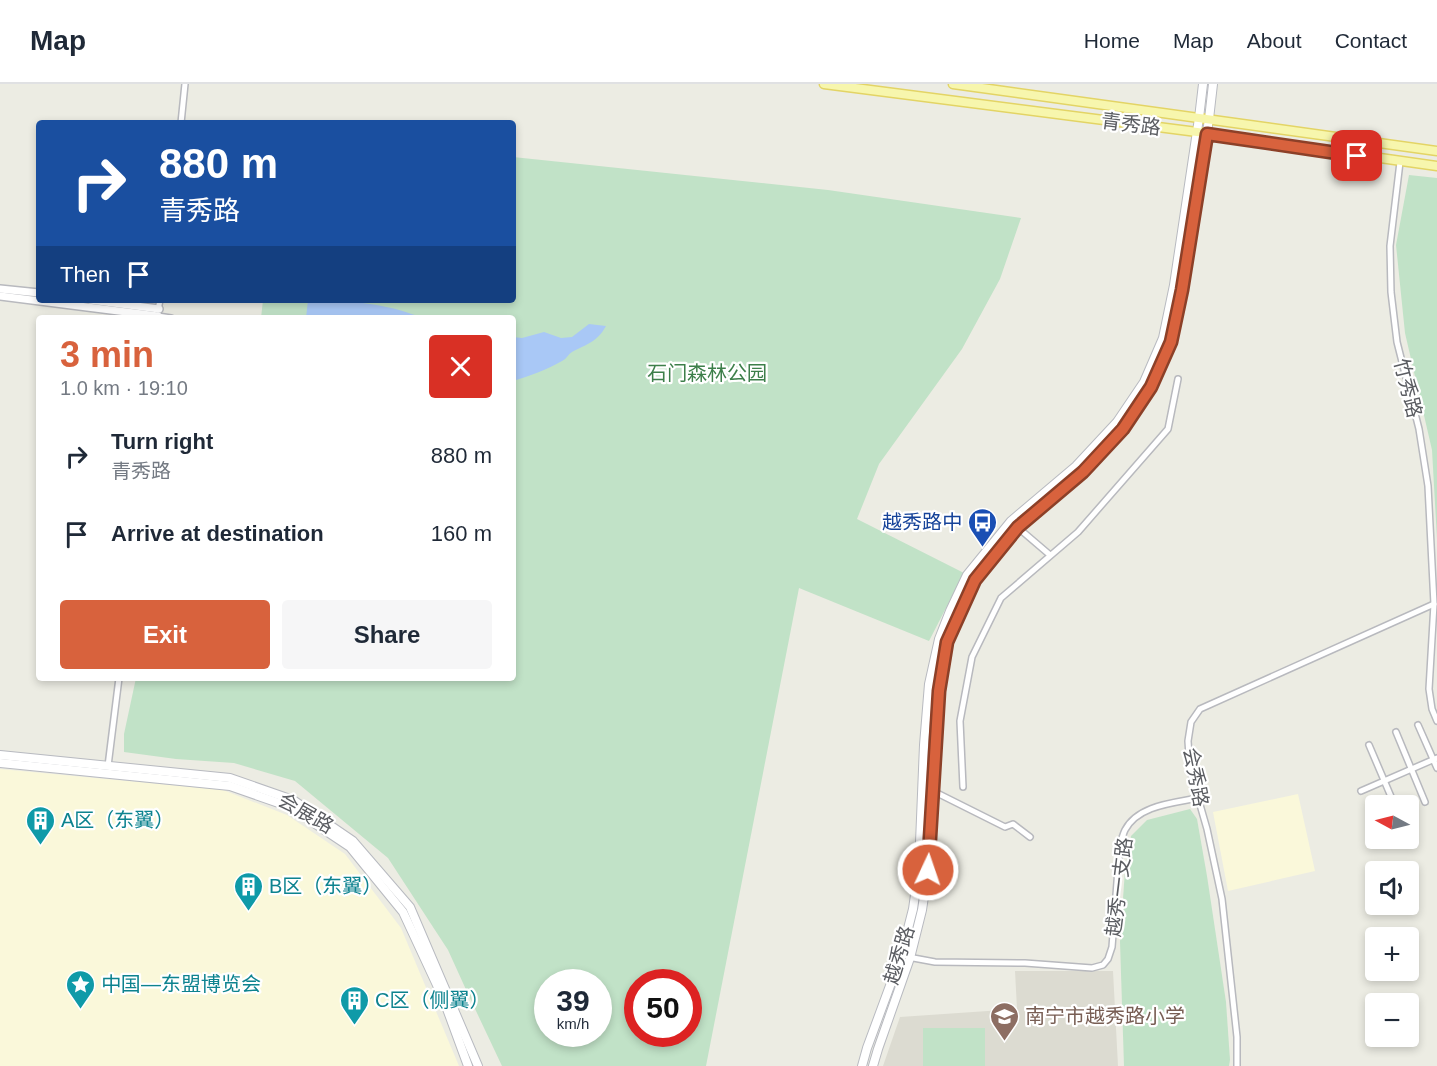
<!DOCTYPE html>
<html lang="en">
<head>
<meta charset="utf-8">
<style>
	body { margin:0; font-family:Helvetica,"Noto Sans SC",sans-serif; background:#f6f6f7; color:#1f2937; height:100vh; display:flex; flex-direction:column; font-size:22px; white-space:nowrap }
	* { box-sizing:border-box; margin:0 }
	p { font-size:20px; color:#747a83 }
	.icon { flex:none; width:33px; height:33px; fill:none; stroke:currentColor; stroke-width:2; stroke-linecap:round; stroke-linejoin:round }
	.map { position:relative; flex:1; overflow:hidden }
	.side { position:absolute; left:36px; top:231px; width:480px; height:366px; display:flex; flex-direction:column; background:#fff; border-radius:6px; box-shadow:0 3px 9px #0003 }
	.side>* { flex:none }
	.top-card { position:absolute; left:36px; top:36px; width:480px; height:183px; border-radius:6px; box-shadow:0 3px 9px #0003; background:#1a4fa0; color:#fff; overflow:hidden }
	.needle { width:39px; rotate:277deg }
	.fabs { position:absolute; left:1365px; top:711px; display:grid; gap:12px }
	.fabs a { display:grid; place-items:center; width:54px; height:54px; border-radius:6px; background:#fff; box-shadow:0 3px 9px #0003; font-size:30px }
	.speed { position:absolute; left:534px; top:885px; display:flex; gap:12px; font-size:30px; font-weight:700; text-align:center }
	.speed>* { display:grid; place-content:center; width:78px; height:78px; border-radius:50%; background:#fff; box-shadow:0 3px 9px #0003; line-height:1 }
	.speed small { font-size:15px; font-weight:400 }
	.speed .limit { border:9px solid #d22; background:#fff; color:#111 }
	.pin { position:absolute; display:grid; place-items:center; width:51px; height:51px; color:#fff; margin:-26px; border-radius:12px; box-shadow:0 3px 9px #0006 }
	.me { position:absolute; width:66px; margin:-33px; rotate:3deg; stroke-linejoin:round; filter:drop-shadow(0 0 4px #0008) }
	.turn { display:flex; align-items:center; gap:21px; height:126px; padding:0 24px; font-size:27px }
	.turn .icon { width:78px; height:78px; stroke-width:2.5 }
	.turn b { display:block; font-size:42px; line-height:51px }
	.then { display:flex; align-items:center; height:57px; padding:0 24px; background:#0003; gap:12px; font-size:22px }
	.round { display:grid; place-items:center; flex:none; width:63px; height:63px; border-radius:6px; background:#f6f6f7 }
	.summary { display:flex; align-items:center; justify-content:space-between; height:102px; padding:0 24px }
	h1 { font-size:36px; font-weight:700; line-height:45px; color:#d8623d }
	.cta { display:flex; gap:12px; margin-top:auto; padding:12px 24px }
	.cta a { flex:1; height:69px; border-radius:6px; background:#d8623d; color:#fff; font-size:24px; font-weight:700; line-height:69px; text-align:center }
	.cta a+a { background:#f6f6f7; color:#1f2937 }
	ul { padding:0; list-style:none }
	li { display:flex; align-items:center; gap:18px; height:78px; padding:0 24px }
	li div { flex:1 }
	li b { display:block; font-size:22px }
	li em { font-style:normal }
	header { display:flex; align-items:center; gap:36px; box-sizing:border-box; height:84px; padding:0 30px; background:#fff; border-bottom:2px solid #e0e1e3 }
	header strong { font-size:28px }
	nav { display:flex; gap:33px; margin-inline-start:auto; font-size:21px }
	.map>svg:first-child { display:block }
	.commercial { fill:#faf8da }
	.education { fill:#dcdbd1 }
	.green { fill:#c1e2c7; fill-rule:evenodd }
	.water { fill:#a9c8f6 }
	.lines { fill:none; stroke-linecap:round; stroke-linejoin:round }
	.minor-casing { stroke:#b8b9be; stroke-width:8 }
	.tertiary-casing { stroke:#b8b9be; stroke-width:10 }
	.secondary-casing { stroke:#b8bac0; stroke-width:10 }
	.primary-casing { stroke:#e3d465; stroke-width:11 }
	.minor { stroke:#fff; stroke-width:5 }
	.tertiary { stroke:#fff; stroke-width:7 }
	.secondary { stroke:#fff; stroke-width:8 }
	.primary { stroke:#f7f6ad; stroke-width:8 }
	.route-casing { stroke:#8c4028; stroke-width:15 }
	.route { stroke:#d8623d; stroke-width:10 }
	.labels { text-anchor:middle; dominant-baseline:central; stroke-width:4.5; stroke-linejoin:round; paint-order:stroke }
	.street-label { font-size:20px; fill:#5b5d62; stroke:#fff }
	.park-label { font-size:20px; fill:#3d7f4a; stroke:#fff }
	.transit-label { font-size:20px; fill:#164399; stroke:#fff; text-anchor:end }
	.culture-label { font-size:20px; fill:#0d838f; stroke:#fff; text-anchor:start }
	.education-label { font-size:20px; fill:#785e54; stroke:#fff; text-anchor:start }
</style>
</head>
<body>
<header>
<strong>Map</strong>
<nav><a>Home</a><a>Map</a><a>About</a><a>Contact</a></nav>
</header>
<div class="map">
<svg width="1437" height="982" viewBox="0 0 1437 982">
	<rect width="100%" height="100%" fill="#ecece3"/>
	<!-- commercial -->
	<g class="commercial">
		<path d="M0 685 223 706 287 731 345 770 401 844 459 982H0Z"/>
		<path d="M1298 710 1315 787 1228 807 1213 728Z"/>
	</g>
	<!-- education -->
	<path class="education" d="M1015 887H1113L1118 982H883L900 933 1017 925Z"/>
	<!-- green -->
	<g class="green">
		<path d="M513 73 828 106 1021 134 1000 195 962 265 879 380 857 435 964 489 929 557 799 504 706 982H502L468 910 448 866 388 774 295 697 234 679 176 675 124 668V650L136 594H513V234H261L263 216H513ZM548 898H598V950H548ZM638 898H688V950H638Z"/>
		<path d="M1409 91 1437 94V455L1432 366 1405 249 1396 161Z"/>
		<path d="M1190 725 1197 735 1207 792 1226 918 1230 976 1229 982H1124L1120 858 1125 786 1131 752 1147 736Z"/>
		<rect x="923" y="944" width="62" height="38"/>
	</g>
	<!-- water -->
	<g class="water">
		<path d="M308 216C346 216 387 219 422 234H306Z"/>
		<path d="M589 240 606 242C597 258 587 260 572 268 568 270 567 275 562 277 546 286 530 292 513 297V253L522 254 544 248 561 254 572 253Z"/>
	</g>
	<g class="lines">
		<defs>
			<g id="minor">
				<path d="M181 39 185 0"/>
				<path d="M1400 78 1390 162 1391 208 1397 258 1419 345 1428 402 1434 520 1429 605 1432 625 1437 637"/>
				<path d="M158 226 160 216"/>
				<path d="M158 232 171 234"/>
				<path d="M1016 442 1050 471"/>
				<path d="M1418 641 1437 684"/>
				<path d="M1396 648 1425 718"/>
				<path d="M1369 661 1395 722"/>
				<path d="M108 682 119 594"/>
				<path d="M963 703 960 637 972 573 1001 514 1078 448 1168 345 1178 295"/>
				<path d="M933 707 1005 743 1013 740 1030 753"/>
				<path d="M1361 707 1437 674"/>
				<path d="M908 873 935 878 1025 879 1092 884 1103 881 1108 875 1112 863 1120 759C1122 755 1123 750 1125 746 1138 721 1174 719 1198 714"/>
				<path d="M1237 982V953L1222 815 1207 745 1190 686 1188 657 1191 638 1200 625 1434 520"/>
			</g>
			<g id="tertiary">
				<path d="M0 205 39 209"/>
				<path d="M0 212 158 232"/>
				<path d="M90 216 159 225"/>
			</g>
			<g id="secondary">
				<path d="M0 671 230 694 293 716 353 757 410 823 478 982"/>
				<path d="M0 679 230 702 290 723 350 763 403 828 443 914 468 982"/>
				<path d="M862 982 867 964 901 872 913 825 919 783 924 661 929 600 939 555 950 527 967 491 1011 437 1076 382 1117 338 1144 298 1163 254 1174 201 1199 34 1203 0"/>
				<path d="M873 982 878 965 910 874 922 826 928 786 939 607 947 558 975 496 1018 443 1083 388 1123 345 1151 303 1171 258 1182 206 1209 35 1213 0"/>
			</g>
			<g id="primary">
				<path d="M824 0 1197 48 1437 82"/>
				<path d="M953 0 1437 67"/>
			</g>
		</defs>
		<!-- minor casing -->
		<use href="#minor" class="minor-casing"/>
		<!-- tertiary casing -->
		<use href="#tertiary" class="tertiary-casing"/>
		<!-- secondary casing -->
		<use href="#secondary" class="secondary-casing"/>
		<!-- primary casing -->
		<use href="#primary" class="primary-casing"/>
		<!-- minor -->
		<use href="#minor" class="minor"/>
		<!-- tertiary -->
		<use href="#tertiary" class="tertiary"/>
		<!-- secondary -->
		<use href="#secondary" class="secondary"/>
		<!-- primary -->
		<use href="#primary" class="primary"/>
	</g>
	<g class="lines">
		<defs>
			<path id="route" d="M928 786 939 607 947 558 975 496 1018 443 1083 388 1123 345 1151 303 1171 258 1182 206 1207 50 1357 72"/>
		</defs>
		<!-- route casing -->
		<use href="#route" class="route-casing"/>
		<!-- route -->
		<use href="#route" class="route"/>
	</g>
	<!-- icons -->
	<defs>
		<symbol id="bus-pin" viewBox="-11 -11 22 30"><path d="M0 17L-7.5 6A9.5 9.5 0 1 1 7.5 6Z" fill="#1a4fb4" stroke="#fff"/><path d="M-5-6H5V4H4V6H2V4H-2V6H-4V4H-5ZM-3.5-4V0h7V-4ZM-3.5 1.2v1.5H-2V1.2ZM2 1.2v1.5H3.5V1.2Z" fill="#fff"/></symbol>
		<symbol id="building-pin" viewBox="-11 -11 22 30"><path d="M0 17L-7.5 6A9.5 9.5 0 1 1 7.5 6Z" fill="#0f9aa8" stroke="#fff"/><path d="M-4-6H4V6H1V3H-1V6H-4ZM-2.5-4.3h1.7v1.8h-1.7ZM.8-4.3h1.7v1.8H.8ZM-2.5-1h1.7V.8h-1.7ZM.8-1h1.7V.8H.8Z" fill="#fff"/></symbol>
		<symbol id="sight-pin" viewBox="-11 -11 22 30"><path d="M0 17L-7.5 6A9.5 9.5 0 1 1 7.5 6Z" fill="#0f9aa8" stroke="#fff"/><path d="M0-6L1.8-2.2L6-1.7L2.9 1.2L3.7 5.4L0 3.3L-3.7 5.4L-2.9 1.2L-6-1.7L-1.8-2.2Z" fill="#fff"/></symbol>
		<symbol id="school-pin" viewBox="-11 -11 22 30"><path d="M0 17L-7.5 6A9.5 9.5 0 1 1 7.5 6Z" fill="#8d6e63" stroke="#fff"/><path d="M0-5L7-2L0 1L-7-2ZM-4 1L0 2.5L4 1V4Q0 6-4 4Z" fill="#fff"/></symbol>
	</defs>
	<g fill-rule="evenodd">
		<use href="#bus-pin" x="966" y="422" width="33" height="45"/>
		<use href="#building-pin" x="24" y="720" width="33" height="45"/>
		<use href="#building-pin" x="232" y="786" width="33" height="45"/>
		<use href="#sight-pin" x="64" y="884" width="33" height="45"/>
		<use href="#building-pin" x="338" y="900" width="33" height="45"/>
		<use href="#school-pin" x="988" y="916" width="33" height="45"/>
	</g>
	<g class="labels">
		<!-- street labels -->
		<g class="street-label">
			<text transform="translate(1131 40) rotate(7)">青秀路</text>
			<text transform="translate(1408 304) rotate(76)">竹秀路</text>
			<text transform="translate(1196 693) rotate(79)">会秀路</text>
			<text transform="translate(306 729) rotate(30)">会展路</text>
			<text transform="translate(1119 803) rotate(-83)">越秀一支路</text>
			<text transform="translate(899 871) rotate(-73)">越秀路</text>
		</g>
		<!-- park labels -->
		<g class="park-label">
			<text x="707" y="289">石门森林公园</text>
		</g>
		<!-- transit labels -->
		<g class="transit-label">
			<text x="962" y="438">越秀路中</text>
		</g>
		<!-- culture labels -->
		<g class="culture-label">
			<text x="61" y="736">A区（东翼）</text>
			<text x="269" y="802">B区（东翼）</text>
			<text x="101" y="900">中国—东盟博览会</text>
			<text x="375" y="916">C区（侧翼）</text>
		</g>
		<!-- education labels -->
		<g class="education-label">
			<text x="1025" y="932">南宁市越秀路小学</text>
		</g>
	</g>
</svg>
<div class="fabs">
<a><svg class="needle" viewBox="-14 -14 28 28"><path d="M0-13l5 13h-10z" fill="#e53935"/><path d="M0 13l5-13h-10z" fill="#747a83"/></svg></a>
<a><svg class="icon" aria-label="sound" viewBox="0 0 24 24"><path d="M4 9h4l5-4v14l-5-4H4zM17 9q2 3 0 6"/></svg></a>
<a>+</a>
<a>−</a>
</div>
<div class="speed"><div>39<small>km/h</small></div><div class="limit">50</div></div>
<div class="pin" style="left:1357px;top:72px;background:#d93025"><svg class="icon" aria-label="arrive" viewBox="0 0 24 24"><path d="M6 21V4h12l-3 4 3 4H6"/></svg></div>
<svg class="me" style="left:928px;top:786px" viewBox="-20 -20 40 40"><circle r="17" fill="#d8623d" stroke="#fff" stroke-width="3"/><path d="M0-11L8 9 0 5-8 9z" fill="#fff"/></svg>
<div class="top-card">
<div class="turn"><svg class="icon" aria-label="right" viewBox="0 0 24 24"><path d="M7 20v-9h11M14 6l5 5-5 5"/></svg><div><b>880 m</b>青秀路</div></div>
<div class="then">Then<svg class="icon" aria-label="arrive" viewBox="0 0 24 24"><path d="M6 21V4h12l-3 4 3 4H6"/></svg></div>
</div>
<section class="side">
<div class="summary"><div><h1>3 min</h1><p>1.0 km · 19:10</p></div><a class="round" style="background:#d93025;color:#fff"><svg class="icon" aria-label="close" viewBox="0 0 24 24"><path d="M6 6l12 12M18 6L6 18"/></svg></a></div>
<ul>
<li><svg class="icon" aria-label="right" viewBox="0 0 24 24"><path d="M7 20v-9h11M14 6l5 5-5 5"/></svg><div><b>Turn right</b><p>青秀路</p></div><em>880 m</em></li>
<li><svg class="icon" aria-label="arrive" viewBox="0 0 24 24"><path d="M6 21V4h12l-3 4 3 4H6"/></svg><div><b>Arrive at destination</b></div><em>160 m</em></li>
</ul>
<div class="cta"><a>Exit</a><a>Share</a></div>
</section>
</div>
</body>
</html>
